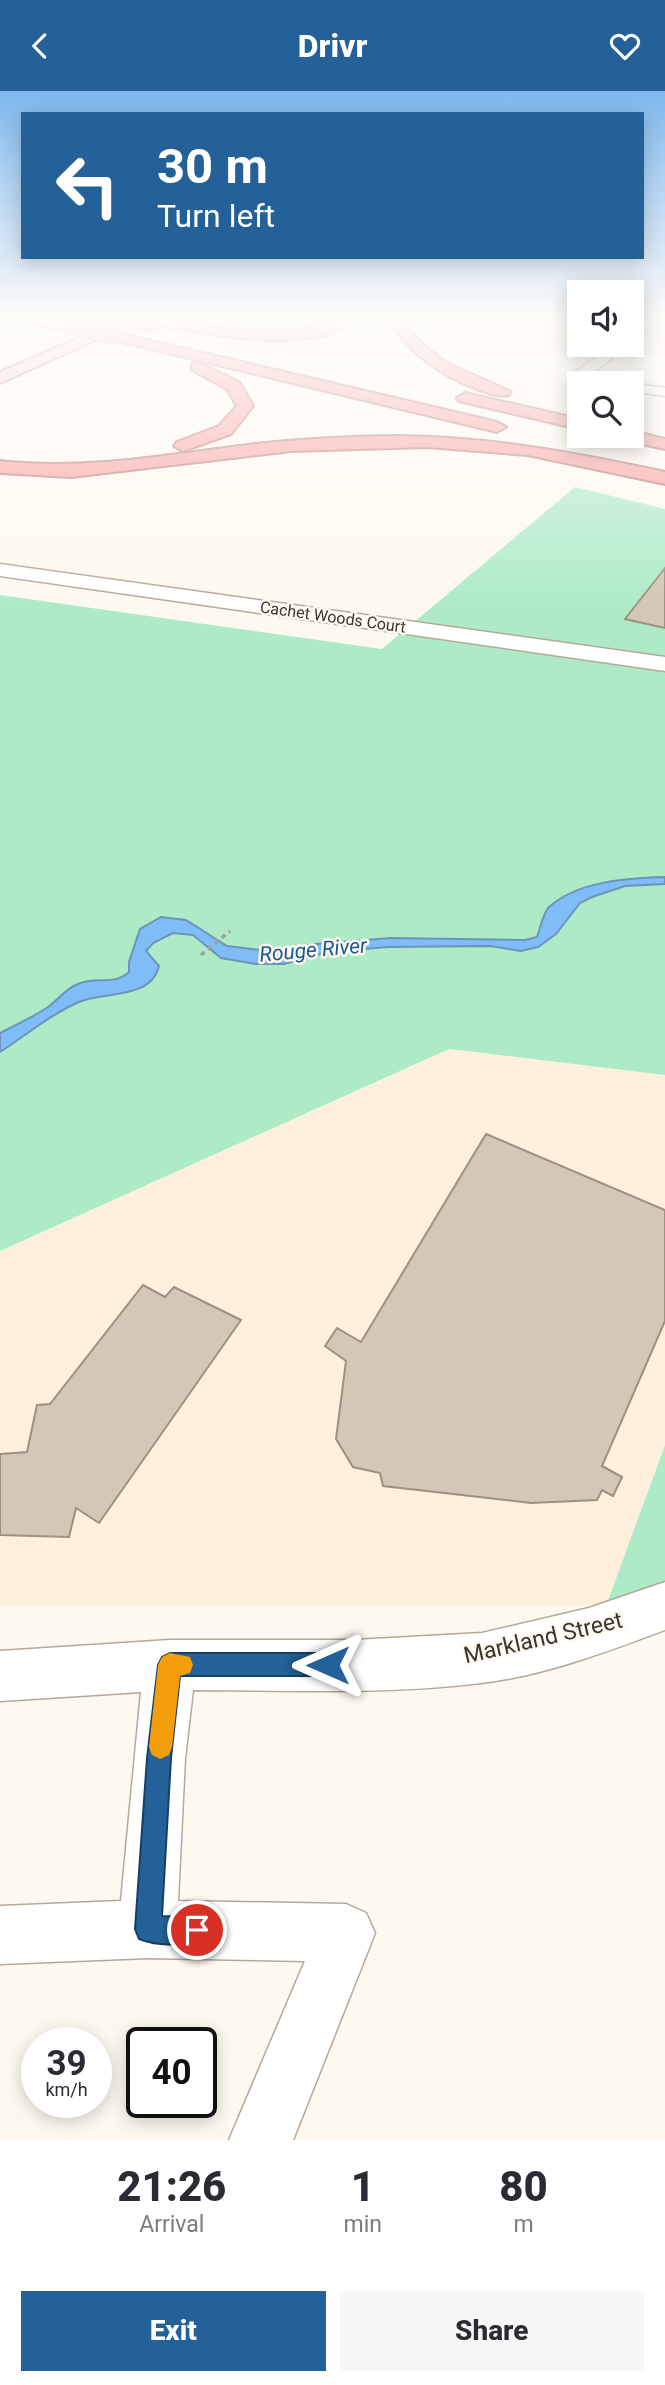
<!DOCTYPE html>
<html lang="en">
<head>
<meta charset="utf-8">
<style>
	body { margin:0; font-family:Roboto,sans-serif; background:#f7f7f7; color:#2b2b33; height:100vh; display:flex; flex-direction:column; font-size:26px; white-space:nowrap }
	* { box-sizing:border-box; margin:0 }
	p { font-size:23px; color:#7c7c81 }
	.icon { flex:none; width:38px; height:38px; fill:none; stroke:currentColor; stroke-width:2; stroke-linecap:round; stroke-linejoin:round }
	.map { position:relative; height:2049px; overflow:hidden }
	.sheet { display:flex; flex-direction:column; background:#fff; flex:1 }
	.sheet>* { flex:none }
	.top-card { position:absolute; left:21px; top:21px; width:623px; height:147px; border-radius:0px; box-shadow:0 4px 18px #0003; background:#236198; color:#fff; overflow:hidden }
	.buttons { position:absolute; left:567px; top:189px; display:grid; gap:14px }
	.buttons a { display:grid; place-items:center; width:77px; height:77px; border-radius:0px; background:#fff; box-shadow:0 4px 18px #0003; font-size:35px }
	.speed { position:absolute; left:21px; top:1936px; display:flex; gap:14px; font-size:35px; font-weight:700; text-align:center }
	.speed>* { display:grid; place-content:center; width:91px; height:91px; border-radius:50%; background:#fff; box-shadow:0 4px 18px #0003; line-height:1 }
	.speed small { font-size:18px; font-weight:400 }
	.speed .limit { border:4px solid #111; border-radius:10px; background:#fff; color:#111 }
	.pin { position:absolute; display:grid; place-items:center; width:60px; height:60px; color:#fff; margin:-30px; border:4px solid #fff; border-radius:50%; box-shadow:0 2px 7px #0007 }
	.me { position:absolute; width:77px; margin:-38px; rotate:270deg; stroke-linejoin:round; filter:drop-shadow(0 0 5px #0008) }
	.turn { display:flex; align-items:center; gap:24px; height:147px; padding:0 21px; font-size:32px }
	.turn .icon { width:91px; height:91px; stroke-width:2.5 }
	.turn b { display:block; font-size:49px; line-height:60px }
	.eta { display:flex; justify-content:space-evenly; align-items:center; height:119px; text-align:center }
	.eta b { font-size:42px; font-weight:800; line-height:49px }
	.cta { display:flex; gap:14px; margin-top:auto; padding:14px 21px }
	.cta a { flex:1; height:80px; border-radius:0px; background:#236198; color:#fff; font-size:28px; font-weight:800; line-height:80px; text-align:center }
	.cta a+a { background:#f7f7f7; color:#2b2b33 }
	header { display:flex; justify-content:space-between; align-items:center; height:91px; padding:0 21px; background:#236198; color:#fff; font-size:32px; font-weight:800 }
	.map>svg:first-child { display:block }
	.built { fill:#fef0dc }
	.green { fill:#adebc7 }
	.water { fill:#80bdf8; stroke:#6b94bb; stroke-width:2 }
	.building { fill:#d3c7b5; stroke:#9c9180; stroke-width:2 }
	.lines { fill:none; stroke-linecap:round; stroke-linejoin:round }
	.minor-casing { stroke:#b4a997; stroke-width:3 }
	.major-casing { stroke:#b67976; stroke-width:4 }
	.highway-casing { stroke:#b67976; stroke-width:4 }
	.path { stroke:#a39e97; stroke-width:3.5; stroke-dasharray:4.5 4.5; stroke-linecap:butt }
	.minor { fill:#fff; fill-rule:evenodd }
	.major { fill:#fbc4c4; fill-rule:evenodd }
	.highway { fill:#f89d9d; fill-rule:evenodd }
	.highway-bridge-casing { stroke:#b67976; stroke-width:18; stroke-linecap:butt }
	.highway-bridge { stroke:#f89d9d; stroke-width:16 }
	.route { fill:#236198; stroke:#173f63; stroke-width:2 }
	.slow { fill:#f59e0b }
	.labels { text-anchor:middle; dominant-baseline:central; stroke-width:5; stroke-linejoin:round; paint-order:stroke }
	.far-street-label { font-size:16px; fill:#3a352e; stroke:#fdf9f1 }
	.water-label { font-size:21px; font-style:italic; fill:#19598f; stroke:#fdf9f1 }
	.near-street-label { font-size:23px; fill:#3a352e; stroke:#fdf9f1 }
</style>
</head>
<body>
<header><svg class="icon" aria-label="back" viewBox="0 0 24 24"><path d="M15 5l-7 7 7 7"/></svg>Drivr<svg class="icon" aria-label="heart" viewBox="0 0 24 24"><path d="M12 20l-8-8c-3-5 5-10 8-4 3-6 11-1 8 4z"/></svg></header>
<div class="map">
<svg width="665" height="2049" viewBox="0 0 665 2049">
	<rect width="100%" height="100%" fill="#fdf9f1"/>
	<!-- built -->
	<g class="built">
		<path d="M429 229H579V249L463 261Z"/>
		<path d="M449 958 665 984V1354L606 1515H0V1160Z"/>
	</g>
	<!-- green -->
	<g class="green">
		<path d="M575 396 665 418V984L449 958 0 1160V504L382 558Z"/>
		<path d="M665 1354V1516L606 1515Z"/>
	</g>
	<!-- water -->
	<path class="water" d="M665 786V793L625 795 592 806 580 812 556 843 538 856 521 860 490 855 388 856 328 861 284 873H256L221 867 193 844 173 842 153 852 146 860 159 875C151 909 104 900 79 911 51 923 25 945 0 961V942C16 934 33 926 48 916 59 908 66 897 78 893 96 885 114 895 129 881V871L140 838 161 826 186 829 227 855 269 860 315 853 391 847 525 849 537 846C540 838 543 822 549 816 578 790 628 787 665 786Z"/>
	<!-- building -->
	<g class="building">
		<path d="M665 477V537L625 528Z"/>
		<path d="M486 1043 665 1119V1230L602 1375 622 1386 613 1405 602 1399 597 1409 531 1412 383 1395 380 1382 353 1376 336 1348 346 1270 325 1255 337 1237 361 1251Z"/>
		<path d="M143 1194 165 1206 174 1196 241 1229 99 1432 76 1417 69 1446 0 1444V1363L27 1361 37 1314 50 1313Z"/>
	</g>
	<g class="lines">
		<defs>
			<g id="minor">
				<path d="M645 229H660L632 250V240Z"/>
				<path d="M613 254H628L589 285 615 289 617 292 571 290V284Z"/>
				<path d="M629 292H632L665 297V305L632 300Z"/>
				<path d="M0 473 665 566V580L0 485Z"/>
				<path d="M665 1491V1539C606 1561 543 1585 481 1592 386 1604 288 1599 193 1599L185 1667 178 1810 346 1813 366 1822 375 1842 293 2049H229L305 1870 148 1867 0 1873V1815L121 1810 141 1601 0 1610V1560L170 1549H354L482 1542 589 1517Z"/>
			</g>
			<path id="major" d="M120 229H140L0 292V281Z"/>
			<g id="highway">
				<path d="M25 229H49L59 235 52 239Z"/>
				<path d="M149 229C193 229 236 242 280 240 306 239 329 229 355 229 318 261 229 247 185 239 174 237 158 236 149 229Z"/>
				<path d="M387 229H402L421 252 447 272 511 301 509 304C498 307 487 301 477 298 439 284 411 262 387 229Z"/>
				<path d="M114 241 497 331 506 336 497 341 109 248 107 245Z"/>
				<path d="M197 271 239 291 253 315 231 343 183 360 174 355 177 351 219 335 237 315 227 298 192 279V273Z"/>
				<path d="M465 302 579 328V338L459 310 457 307Z"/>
				<path d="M632 340 665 348V358L624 349 621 345H632Z"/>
				<path d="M400 345C491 346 576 362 665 381V393L528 364 427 356 291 360 71 386 0 382V370C87 380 170 363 256 353 303 348 352 345 400 345Z"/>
			</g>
		</defs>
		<!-- minor casing -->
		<use href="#minor" class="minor-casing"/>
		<!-- major casing -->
		<use href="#major" class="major-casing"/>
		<!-- highway casing -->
		<use href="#highway" class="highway-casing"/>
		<!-- path -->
		<path class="path" d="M201 864 230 840"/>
		<!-- minor -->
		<use href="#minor" class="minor"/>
		<!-- major -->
		<use href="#major" class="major"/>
		<!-- highway -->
		<use href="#highway" class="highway"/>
		<defs>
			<g id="highway-bridge">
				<path d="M132 229 153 234"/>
				<path d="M59 232 114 245"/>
			</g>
		</defs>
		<!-- highway-bridge casing -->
		<use href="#highway-bridge" class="highway-bridge-casing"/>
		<!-- highway-bridge -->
		<use href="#highway-bridge" class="highway-bridge"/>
	</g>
	<!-- sky -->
	<linearGradient id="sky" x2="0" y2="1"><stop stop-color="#7eb8ee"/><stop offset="0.44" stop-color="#fefcf9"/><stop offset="1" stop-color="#fefcf9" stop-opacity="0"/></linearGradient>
	<rect width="665" height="516" fill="url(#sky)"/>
	<!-- route -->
	<path class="route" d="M170 1562H328L336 1565 339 1574 336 1582 328 1585H180L171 1667 162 1825 197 1826 207 1830 211 1839 207 1849C189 1856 156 1855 139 1848L135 1838 147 1667 158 1574 162 1566Z"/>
	<!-- slow -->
	<path class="slow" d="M170 1562 190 1566 193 1574 190 1582 180 1585 172 1656 169 1664 160 1668 152 1664 149 1656 158 1574 162 1566Z"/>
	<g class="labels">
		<!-- far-street labels -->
		<g class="far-street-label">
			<text transform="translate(333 526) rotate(8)">Cachet Woods Court</text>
		</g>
		<!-- water labels -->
		<g class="water-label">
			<text transform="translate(313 859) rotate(-5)">Rouge River</text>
		</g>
		<!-- near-street labels -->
		<g class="near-street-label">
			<text transform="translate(543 1547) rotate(-13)">Markland Street</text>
		</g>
	</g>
</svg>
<div class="buttons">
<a><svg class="icon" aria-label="sound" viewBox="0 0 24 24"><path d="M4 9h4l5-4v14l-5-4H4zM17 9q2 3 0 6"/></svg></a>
<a><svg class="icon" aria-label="search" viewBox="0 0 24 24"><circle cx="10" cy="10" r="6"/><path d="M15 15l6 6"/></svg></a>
</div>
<div class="speed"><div>39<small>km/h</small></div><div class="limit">40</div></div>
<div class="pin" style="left:197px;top:1839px;background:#d93025"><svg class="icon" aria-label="arrive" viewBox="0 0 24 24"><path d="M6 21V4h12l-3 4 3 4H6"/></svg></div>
<svg class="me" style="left:328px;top:1574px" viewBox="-20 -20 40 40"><path d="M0-17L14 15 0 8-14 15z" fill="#236198" stroke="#fff" stroke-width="4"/></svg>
<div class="top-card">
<div class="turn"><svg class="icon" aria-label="left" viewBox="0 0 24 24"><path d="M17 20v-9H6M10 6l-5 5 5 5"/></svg><div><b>30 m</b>Turn left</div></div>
</div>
</div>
<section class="sheet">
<div class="eta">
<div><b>21:26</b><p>Arrival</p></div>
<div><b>1</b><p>min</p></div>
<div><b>80</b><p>m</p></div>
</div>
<div class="cta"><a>Exit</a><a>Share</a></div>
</section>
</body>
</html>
